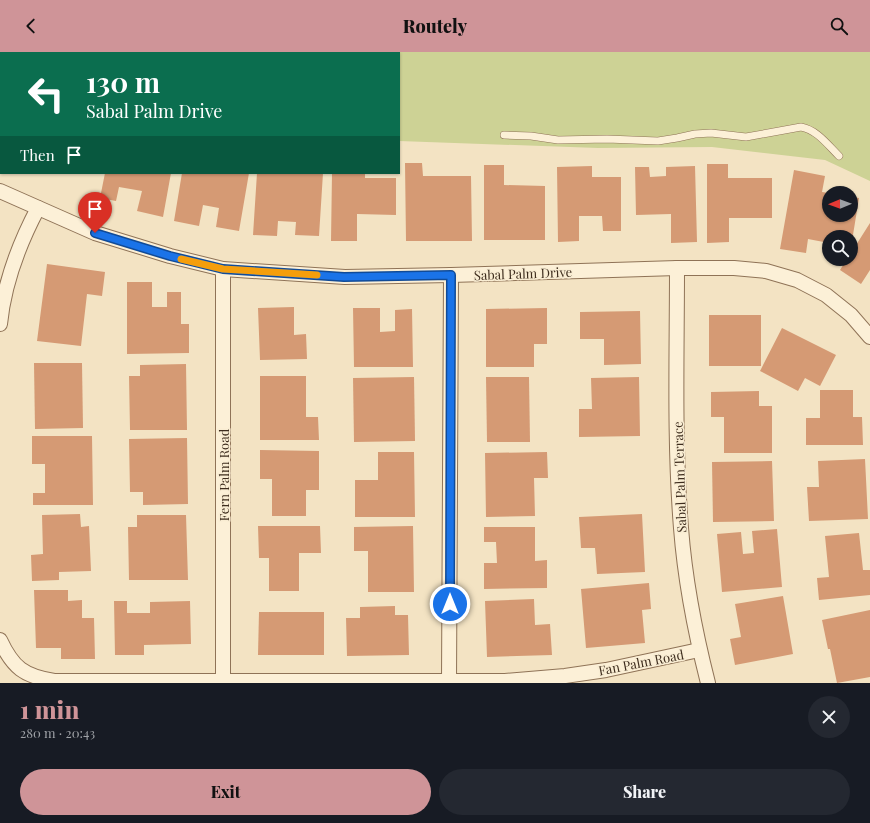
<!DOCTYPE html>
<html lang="en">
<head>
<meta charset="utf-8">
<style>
	body { margin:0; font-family:"Playfair Display",serif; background:#242831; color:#f1f3f6; height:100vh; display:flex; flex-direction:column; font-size:15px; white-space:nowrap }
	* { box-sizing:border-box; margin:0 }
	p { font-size:13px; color:#9ea1a6 }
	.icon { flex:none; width:22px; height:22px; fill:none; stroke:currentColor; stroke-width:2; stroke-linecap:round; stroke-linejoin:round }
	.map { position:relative; height:631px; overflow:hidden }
	.side { display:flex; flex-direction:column; background:#171b24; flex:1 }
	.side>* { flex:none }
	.guide { position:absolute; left:0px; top:0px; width:400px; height:122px; box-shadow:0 1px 3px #0004; background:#0b6e4f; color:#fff; overflow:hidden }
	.needle { width:26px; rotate:269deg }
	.controls { position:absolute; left:822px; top:134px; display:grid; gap:8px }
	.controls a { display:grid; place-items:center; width:36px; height:36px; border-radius:50%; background:#171b24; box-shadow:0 1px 3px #0004; font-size:20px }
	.pin { position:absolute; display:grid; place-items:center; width:34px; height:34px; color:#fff; margin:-41px -17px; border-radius:50% 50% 50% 0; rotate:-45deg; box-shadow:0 0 4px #0007 }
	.pin .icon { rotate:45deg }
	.me { position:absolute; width:44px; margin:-22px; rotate:0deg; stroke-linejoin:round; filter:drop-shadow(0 0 3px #0008) }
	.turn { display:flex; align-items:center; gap:14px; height:84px; padding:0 20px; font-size:18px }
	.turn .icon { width:52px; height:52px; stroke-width:2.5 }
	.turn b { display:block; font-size:28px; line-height:34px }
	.then { display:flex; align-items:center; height:38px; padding:0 20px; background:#0003; gap:8px; font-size:15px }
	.round { display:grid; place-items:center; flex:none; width:42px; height:42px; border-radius:21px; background:#242831 }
	.summary { display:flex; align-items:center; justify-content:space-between; height:68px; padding:0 20px }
	h1 { font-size:24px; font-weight:800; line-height:30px; color:#cf9498 }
	.primary-button { display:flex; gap:8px; margin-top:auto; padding:8px 20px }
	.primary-button a { flex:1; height:46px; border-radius:24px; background:#cf9498; color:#111; font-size:16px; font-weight:800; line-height:46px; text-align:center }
	.primary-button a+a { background:#242831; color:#f1f3f6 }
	header { display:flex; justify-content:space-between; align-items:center; height:52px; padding:0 20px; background:#cf9498; color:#111; font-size:18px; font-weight:800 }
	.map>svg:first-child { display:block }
	.green { fill:#cdd295 }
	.building { fill:#d59a74 }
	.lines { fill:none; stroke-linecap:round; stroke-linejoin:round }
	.service-casing { stroke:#8f7357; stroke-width:8 }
	.minor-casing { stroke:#8f7357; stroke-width:16 }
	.service { stroke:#fcf0d7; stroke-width:7 }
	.minor { stroke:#fcf0d7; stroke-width:14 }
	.route-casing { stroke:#114b97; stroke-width:10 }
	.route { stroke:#1a73e8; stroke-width:7 }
	.slow { stroke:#f59e0b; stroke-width:7 }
	.labels { text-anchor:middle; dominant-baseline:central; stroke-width:3; stroke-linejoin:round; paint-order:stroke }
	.street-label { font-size:13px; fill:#3d2c1d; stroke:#f9edd3 }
</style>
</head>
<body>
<header><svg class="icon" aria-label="back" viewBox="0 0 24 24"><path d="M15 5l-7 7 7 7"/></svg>Routely<svg class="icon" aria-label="search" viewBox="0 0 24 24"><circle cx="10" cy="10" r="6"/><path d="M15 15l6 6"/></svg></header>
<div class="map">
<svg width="870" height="631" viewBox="0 0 870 631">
	<rect width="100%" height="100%" fill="#f3e3c3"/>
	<!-- green -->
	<path class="green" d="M33 0H870V129L825 108 712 95 598 96 399 89V1Z"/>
	<!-- building -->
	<g class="building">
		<path d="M405 111H422L423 124H471L472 189H406Z"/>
		<path d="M707 112H728V126H772V166H729V190L707 191Z"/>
		<path d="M484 113H504V133L545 134V188H484Z"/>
		<path d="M592 114V125H621V179H603L602 164H579V189L558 190 557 115Z"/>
		<path d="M695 114 697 190 671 191V162L636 163 635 115H649L650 125 666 124V115Z"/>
		<path d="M794 118 825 124 822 140 829 141V163H851V145L859 146 852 189 851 185H829V191L808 187 806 201 780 197Z"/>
		<path d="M105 121H171L163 165 137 159 142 139 119 135 116 149 100 146Z"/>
		<path d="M182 121H249L239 179 216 175 219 156 203 153 199 174 174 169Z"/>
		<path d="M257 121H323L319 184 295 183 296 170 278 169 277 184 253 183Z"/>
		<path d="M332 121H365V126H396V163L357 162V189H331Z"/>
		<path d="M870 171V218L861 232 840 218 847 207H851V201Z"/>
		<path d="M47 212 105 220 102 244 87 242 81 294 37 289Z"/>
		<path d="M127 230H152V255H167V240H181V272H189V301L127 302Z"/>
		<path d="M294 255V283L306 282 307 307 260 308 258 256Z"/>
		<path d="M353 256H380V280L395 279V258L412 257 413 315H354Z"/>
		<path d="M547 256V292H534V315H486V257Z"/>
		<path d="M640 259 641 312 604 313V287H580V260Z"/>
		<rect x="709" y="263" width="52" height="51"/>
		<path d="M782 276 836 303 820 334 805 326 798 339 760 319Z"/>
		<path d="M34 311H82L83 376 35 377Z"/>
		<path d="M186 312 187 378H130L129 324H140V313Z"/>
		<path d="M260 324H306V365H318L319 388H260Z"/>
		<path d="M414 325 415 389 354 390 353 326Z"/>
		<path d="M486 325H529L530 390H487Z"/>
		<path d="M639 325 640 384 579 385V357H592L591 326Z"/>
		<path d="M820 338H853V365H862L863 393H806V366H820Z"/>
		<path d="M759 339V354H772V401H724V365H711V340Z"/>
		<path d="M32 384H92L93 453H33V441H45V412H32Z"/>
		<path d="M187 386 188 452 143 453V440H130L129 387Z"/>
		<path d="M260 398 319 399V438H306V464H272V427H260Z"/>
		<path d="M378 400H414L415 465H355V428H378Z"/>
		<path d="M547 400 548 426H534L535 464 486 465 485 401Z"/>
		<path d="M865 407 868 467 809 469 807 435H819L818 409Z"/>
		<path d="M772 409 774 469 713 470 712 410Z"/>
		<path d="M80 462 81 475 89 474 91 519 59 520V528L32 529 31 503 43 502 42 463Z"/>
		<path d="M642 462 645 520 597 522 595 496H581L579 465Z"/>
		<path d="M137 463H186L188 528H129L128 475H137Z"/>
		<path d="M258 474H320L321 501H299V539H269V506H259Z"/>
		<path d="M413 474 414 540H368V499H354V475Z"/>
		<path d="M484 475H535V509L547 508V536L484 537V511H497L496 490H484Z"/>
		<path d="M777 477 782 535 722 540 717 482 741 480 743 502 754 501 752 479Z"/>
		<path d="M859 481 863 518H870V543L819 548 817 526 829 525 825 484Z"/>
		<path d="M649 531 651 557 642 558 645 591 586 596 581 537Z"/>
		<path d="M34 538H68V549L82 548V566H94L95 607H61V596H36Z"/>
		<path d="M783 544 793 602 735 613 730 587 741 585 735 552Z"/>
		<path d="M534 547 535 573 550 572 552 603 487 605 485 549Z"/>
		<path d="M114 549H127V561H150V550L190 549 191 592 144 593V603H115Z"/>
		<path d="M395 554V563H408L409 603 347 604 346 566H360V555Z"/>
		<path d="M870 558V625L837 631 830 597H828L822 568Z"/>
		<path d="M259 560H324V603H258Z"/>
	</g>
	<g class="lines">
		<defs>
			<path id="service" d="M504 83 531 84 558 88 607 87 658 89 677 86 695 82 711 81 746 85 801 75C817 78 827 92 839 104"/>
			<g id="minor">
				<path d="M0 139 95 181 170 204 223 217 345 225 451 223 677 216H734L766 219 797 228 826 243 851 263 870 285"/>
				<path d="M677 216C677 302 674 389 681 476 685 528 695 580 708 631"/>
				<path d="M223 217V629"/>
				<path d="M0 272C4 232 19 192 38 156"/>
				<path d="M0 588C13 616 24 624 54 629H505L565 624 606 618 699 598"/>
				<path d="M449 630 451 223"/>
			</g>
		</defs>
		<!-- service casing -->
		<use href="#service" class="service-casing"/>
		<!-- minor casing -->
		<use href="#minor" class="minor-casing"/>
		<!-- service -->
		<use href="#service" class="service"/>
		<!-- minor -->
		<use href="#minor" class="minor"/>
	</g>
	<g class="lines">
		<defs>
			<path id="route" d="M95 181 170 204 223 217 344 225 451 223 450 552"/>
		</defs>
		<!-- route casing -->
		<use href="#route" class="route-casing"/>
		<!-- route -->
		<use href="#route" class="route"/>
		<!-- slow -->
		<path class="slow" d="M181 207 223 217 317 223"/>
	</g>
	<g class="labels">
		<!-- street labels -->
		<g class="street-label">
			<text transform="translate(523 221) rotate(-2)">Sabal Palm Drive</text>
			<text transform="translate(223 423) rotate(-90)">Fern Palm Road</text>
			<text transform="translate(679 425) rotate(-92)">Sabal Palm Terrace</text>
			<text transform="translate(641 610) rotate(-11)">Fan Palm Road</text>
		</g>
	</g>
</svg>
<div class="controls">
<a><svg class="needle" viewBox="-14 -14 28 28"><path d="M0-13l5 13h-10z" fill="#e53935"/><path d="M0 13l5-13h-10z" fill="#9ea1a6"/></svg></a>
<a><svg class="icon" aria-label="search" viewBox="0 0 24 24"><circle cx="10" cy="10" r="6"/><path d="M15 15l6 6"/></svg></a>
</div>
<div class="pin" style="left:95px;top:181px;background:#d93025"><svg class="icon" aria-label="arrive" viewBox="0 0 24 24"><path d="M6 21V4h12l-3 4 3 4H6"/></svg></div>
<svg class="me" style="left:450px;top:552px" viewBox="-20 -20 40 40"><circle r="17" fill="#1a73e8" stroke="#fff" stroke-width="3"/><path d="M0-11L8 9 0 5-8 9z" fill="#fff"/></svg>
<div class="guide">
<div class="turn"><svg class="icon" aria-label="left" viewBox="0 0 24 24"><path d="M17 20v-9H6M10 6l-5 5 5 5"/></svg><div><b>130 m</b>Sabal Palm Drive</div></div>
<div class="then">Then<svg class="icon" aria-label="arrive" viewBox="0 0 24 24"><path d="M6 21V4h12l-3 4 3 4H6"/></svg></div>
</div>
</div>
<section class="side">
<div class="summary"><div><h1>1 min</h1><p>280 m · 20:43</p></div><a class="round"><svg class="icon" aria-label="close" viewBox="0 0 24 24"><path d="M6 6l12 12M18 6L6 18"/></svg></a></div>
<div class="primary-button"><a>Exit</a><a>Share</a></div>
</section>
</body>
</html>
